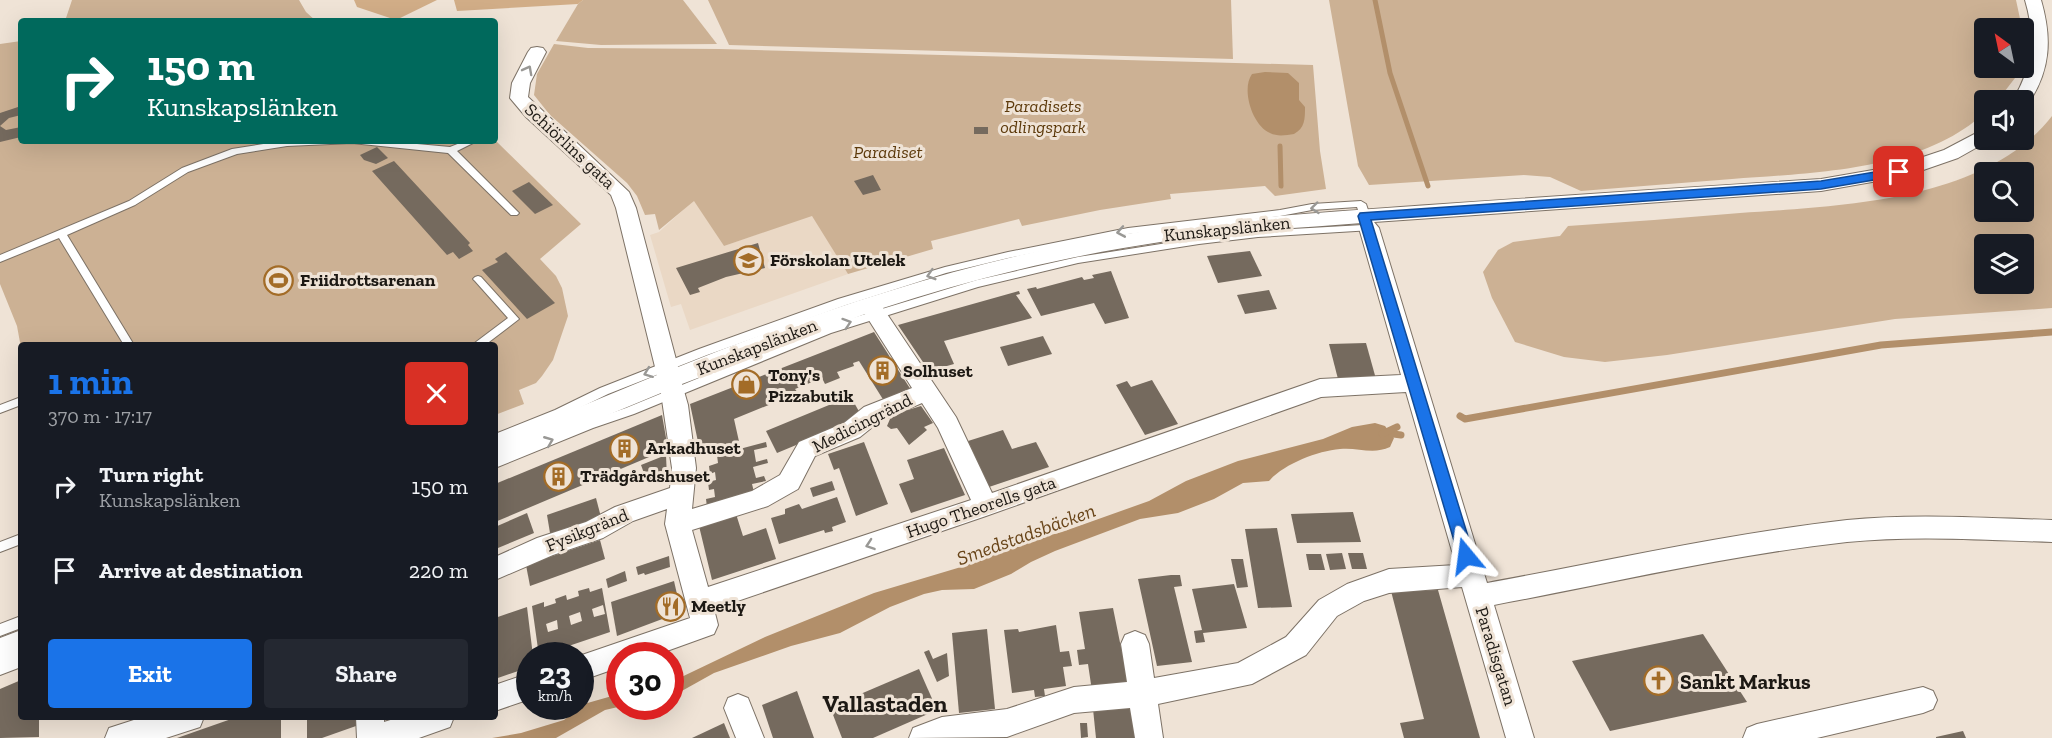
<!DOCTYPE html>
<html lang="en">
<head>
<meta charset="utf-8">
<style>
	body { margin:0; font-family:"Zilla Slab",serif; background:#242831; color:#f1f3f6; height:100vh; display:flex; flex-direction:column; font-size:22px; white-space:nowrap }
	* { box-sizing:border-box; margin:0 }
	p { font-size:20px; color:#9ea1a6 }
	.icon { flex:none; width:33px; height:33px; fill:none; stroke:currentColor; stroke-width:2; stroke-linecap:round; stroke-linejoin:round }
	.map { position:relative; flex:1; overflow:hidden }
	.drawer { position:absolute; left:18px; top:342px; width:480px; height:378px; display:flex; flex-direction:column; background:#171b24; border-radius:6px; box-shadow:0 6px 24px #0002 }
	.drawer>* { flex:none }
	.guide { position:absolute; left:18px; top:18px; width:480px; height:126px; border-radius:6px; box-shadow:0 6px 24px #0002; background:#00695c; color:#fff; overflow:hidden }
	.needle { width:39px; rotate:327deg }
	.controls { position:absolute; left:1974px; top:18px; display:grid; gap:12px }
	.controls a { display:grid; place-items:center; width:60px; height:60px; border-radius:6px; background:#171b24; box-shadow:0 6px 24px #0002; font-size:30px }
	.speed { position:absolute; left:516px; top:642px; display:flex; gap:12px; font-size:30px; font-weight:700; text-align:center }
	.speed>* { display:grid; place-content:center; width:78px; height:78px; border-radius:50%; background:#171b24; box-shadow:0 6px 24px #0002; line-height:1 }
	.speed small { font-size:15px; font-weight:400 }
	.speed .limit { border:9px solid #d22; background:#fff; color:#111 }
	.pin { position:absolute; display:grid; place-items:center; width:51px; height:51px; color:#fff; margin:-26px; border-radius:12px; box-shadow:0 3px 9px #0006 }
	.me { position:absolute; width:66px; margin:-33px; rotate:344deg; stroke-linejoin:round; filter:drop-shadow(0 0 4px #0008) }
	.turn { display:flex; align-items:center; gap:21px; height:126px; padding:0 30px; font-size:27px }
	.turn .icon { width:78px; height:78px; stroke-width:2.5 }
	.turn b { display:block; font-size:42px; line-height:51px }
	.round { display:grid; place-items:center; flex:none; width:63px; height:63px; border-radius:6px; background:#242831 }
	.overview { display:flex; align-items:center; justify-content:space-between; height:102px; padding:0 30px }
	h1 { font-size:36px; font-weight:700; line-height:45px; color:#1a73e8 }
	.action { display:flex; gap:12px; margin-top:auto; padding:12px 30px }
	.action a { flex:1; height:69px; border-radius:6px; background:#1a73e8; color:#fff; font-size:24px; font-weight:700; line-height:69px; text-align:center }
	.action a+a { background:#242831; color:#f1f3f6 }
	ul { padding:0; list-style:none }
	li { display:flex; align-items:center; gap:18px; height:84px; padding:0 30px }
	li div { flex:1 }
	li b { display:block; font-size:22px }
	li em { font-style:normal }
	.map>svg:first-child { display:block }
	.built { fill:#ead8c5 }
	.green { fill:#ccb194; fill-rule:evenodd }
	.forest { fill:#d1ad87 }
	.water { fill:#b28f6a }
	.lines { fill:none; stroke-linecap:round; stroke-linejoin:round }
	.stream-far1 { stroke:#b28f6a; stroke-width:5 }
	.stream { stroke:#b28f6a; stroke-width:7 }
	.building { fill:#756a5e; fill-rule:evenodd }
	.service-casing { stroke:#7d7266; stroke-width:2 }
	.minor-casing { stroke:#7d7266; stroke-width:2 }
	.service { fill:#fff; fill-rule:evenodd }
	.minor { fill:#fff; fill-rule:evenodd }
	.oneway { stroke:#999895 }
	.route { fill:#1a73e8; stroke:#114b97; stroke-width:1.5 }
	.labels { text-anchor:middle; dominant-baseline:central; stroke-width:6; stroke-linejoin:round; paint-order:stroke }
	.park-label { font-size:18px; font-style:italic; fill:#5d3a0b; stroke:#efe3d6 }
	.street-label { font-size:18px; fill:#1d1914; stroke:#efe3d6 }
	.poi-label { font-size:18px; font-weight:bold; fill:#1d1914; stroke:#efe3d6; text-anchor:start }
	.water-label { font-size:20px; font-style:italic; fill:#684418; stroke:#efe3d6 }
	.near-poi-label { font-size:21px; font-weight:bold; fill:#1d1914; stroke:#efe3d6; text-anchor:start }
	.near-neighbourhood-label { font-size:24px; font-weight:bold; fill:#1d1914; stroke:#efe3d6 }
</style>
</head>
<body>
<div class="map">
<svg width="2052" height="738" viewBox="0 0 2052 738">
	<rect width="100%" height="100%" fill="#efe3d6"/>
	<!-- built -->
	<path class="built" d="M694 200 724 246 812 215 848 274 690 330 681 304 671 307 650 235 659 232Z"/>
	<!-- green -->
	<g class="green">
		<path d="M72 0H299L306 12 316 21H65Z"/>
		<path d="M583 0H683L717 44 601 45 556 41 578 4Z"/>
		<path d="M708 0H1231L1233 59 729 45Z"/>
		<path d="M1329 0H2016L2022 28H1984V68H2018L2015 78 1998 100H1984V113C1923 171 1811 173 1732 179 1681 183 1631 187 1581 191L1550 177 1524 175 1369 185 1358 166Z"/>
		<path d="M21 41V141L495 140 581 224 540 259 556 276 562 288 568 316 553 360 542 376 536 383 519 390 524 404 495 415V345H21V348L17 326 0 284V44Z"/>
		<path d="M554 44 588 48 719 49 1313 65 1320 151 1326 189 1275 196 1265 186 1170 194 1171 199 1100 210 1022 226 1019 219 931 241 933 249 848 274 812 216 724 246 694 201 659 230 655 214 645 215 637 196 627 183 550 115 534 95 537 74Z"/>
		<path d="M2052 116V308L1895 319 1667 355 1605 362 1564 357 1515 342 1492 298 1483 272 1498 250 1513 242 1560 236 1568 226C1625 222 1683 218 1740 213 1840 206 1985 202 2052 116ZM1984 172H2024V212H1984ZM1984 244H2024V284H1984Z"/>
	</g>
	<!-- forest -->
	<g class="forest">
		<path d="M354 0H437L396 20 357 7Z"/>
		<path d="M454 0H583L578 4 457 11Z"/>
	</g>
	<!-- water -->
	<g class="water">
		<path d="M1265 72 1288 73 1299 83V100L1305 107C1305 119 1305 128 1294 134 1286 135 1278 137 1270 133 1252 125 1241 89 1252 74Z"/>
		<path d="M1375 423 1385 426 1394 438 1390 447C1373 455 1357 447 1340 449 1317 451 1284 464 1269 481L1243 483 1214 499 1178 513 1140 519 1055 551 1031 562 1011 574 974 589 942 590 924 594 890 607 840 633 791 646 714 673 671 697V682L765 637 874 593 961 567 1006 547 1062 532 1149 501 1186 481 1238 461 1323 439 1352 427Z"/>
		<path d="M619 694 620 706 655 707 641 711 618 707 605 710 556 738H492L521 733 564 720 584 704Z"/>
	</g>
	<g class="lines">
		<!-- stream-far1 -->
		<g class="stream-far1">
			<path d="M1375 0 1390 73 1428 186"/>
			<path d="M1280 146 1281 186"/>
		</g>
		<!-- stream -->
		<g class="stream">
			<path d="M1460 416 1465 419 1881 345 2052 332"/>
			<path d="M1386 433 1401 435"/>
			<path d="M1382 434 1397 427"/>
		</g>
	</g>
	<!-- building -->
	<g class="building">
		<path d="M21 106V115L9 118 0 126 6 130 21 127V137L0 142V113Z"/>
		<rect x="974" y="127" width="14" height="7"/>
		<path d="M377 147 388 158 376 164 364 160 360 155Z"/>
		<path d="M394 161 470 243 468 245 473 251 459 259 453 252 447 255 372 171Z"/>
		<path d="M873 175 881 190 863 195 854 181Z"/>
		<path d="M529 182 553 205 535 214 512 191Z"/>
		<path d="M758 243 765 268 726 277 698 288 700 292 690 295 676 268Z"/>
		<path d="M1250 251 1262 276 1218 283 1207 256Z"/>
		<path d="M506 252 555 303 527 319 482 270 498 262 495 259Z"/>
		<path d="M1111 271 1129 318 1105 324 1094 303 1041 316 1027 289 1036 287 1037 289 1082 277 1084 280 1094 278 1092 275Z"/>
		<path d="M1269 290 1277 309 1245 314 1237 295Z"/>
		<path d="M1019 291 1020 294 1016 295 1032 318 944 341 954 364 929 371 898 325Z"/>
		<path d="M874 332 911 390 884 401 859 361 853 363 854 366 837 372 840 378 825 384 822 378 795 389 798 393 734 419 740 446 701 456 690 404Z"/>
		<path d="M1043 336 1052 354 1008 366 1000 347Z"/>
		<path d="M1366 343 1376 379H1338L1329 344Z"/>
		<path d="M1152 380 1178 424 1145 435 1116 385 1127 381 1131 387Z"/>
		<path d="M846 398 848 401 852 399 861 415V418L777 453 766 431Z"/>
		<path d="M921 406 933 423 924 427 927 430 909 445 897 428 891 429 887 426 890 419 888 416Z"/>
		<path d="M662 415 668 449 495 522V484Z"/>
		<path d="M1003 430 1012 449 1036 442 1049 467 989 487 968 441Z"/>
		<path d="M766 442 767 447 754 450 756 462 767 459 768 463 753 467 756 478 764 476 766 481 752 484 755 496 707 507 706 499 715 497 714 489 709 490 708 482 716 480 715 472 710 474 709 466 718 463 717 455Z"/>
		<path d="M864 442 888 504 856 516 839 468 834 470 828 454Z"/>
		<path d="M944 448 965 495 911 513 899 484 914 479 907 460Z"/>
		<path d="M666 455 667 479 648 484 641 465Z"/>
		<path d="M832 481 835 490 813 497 810 488Z"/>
		<path d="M837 497 846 522 832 527 833 531 825 533 824 530 779 544 771 518 785 514V509L799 504 802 509Z"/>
		<path d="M596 498 602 521 551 539 547 515Z"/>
		<path d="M1353 512 1361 542 1297 543 1291 514Z"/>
		<path d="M527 513 534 533 498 548 495 527Z"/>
		<path d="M736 514 743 536 766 528 776 559 712 580 699 526Z"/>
		<path d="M1277 528 1292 607 1258 608 1245 529Z"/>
		<path d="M600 540 605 559 530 586 526 565Z"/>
		<path d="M1342 553 1346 569 1330 570 1326 554Z"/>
		<path d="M1348 553H1363L1367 569H1352Z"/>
		<path d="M1306 554H1321L1325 570H1309Z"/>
		<path d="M669 556 670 567 645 575 644 573 638 575 636 567Z"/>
		<path d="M1231 559H1243L1248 587 1237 588Z"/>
		<path d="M625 571 627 581 608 588 606 579Z"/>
		<path d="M1171 575H1180L1182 586 1174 587 1192 662 1157 666 1138 579Z"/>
		<path d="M674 581 681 612 617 636 611 602Z"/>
		<path d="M1234 584 1247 628 1203 633 1205 642 1196 643 1194 631 1202 630 1192 589Z"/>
		<path d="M589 588 590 592 602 588 610 632 539 656 532 606 544 602V607L556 603 555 599 566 595 567 600 579 596 578 591ZM603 605 605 614 594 617 592 609ZM580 612 582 621 571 625 569 616ZM557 620 558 629 548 632 546 624Z"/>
		<path d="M1438 590 1480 738H1404L1400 723 1424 719 1391 591Z"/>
		<path d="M527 607 533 656H530V667L495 679V618Z"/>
		<path d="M1113 608 1129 687 1092 691 1088 664 1079 665 1077 650 1085 649 1079 612Z"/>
		<path d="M1056 625 1060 652 1069 651 1072 666 1063 667 1066 686 1044 689 1045 696 1035 697 1034 690 1012 693 1004 630 1018 629 1019 632Z"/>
		<path d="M987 629 995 709 959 713 952 633Z"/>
		<path d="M1703 634 1747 702 1610 731 1572 661Z"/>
		<path d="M929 650 933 659 947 653 949 676 937 682 924 652Z"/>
		<path d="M919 669 937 710 873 738H842L830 707Z"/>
		<path d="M21 680V717H39V737L0 738V689Z"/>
		<path d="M797 691 814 738H773L762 705Z"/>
		<path d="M1131 707 1135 738H1096L1093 709Z"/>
		<path d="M237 717H281V738H177Z"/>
		<path d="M307 717H356V726L322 738H307Z"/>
		<path d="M724 723 730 738H692Z"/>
		<path d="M1080 723H1087L1088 737 1081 738Z"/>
		<path d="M1963 731 1966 738H1936V737Z"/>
	</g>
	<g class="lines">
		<defs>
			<g id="service">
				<path d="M282 141H384L450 147 465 141H477L457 151 519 213 517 215H511L448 153 352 143 287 146 237 154 188 172 135 205 67 235 134 345H124L59 238 0 262V255L129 201 182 168 232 149Z"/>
				<path d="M1361 201 1366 204 1374 228 1372 230 1258 237 1199 244 1078 263 978 287 831 333 634 414 593 428 495 468V458L585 422 626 408 823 327 977 280 1078 257 1199 238 1258 231 1363 225 1357 207 1312 210 1280 216 1128 234 1008 258 946 273 846 305 707 355 608 394 563 416 495 443V434L555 410 600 388 699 349 838 299 945 267 1008 252 1128 228 1280 210 1312 204Z"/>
				<path d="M478 276 481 277 519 319 485 345H472L508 318 475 281 473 279 475 277Z"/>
				<path d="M21 397V405L0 413V405Z"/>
				<path d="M21 534V544L0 552V542Z"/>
				<path d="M21 616V628L0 636V624Z"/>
				<path d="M21 655V667L0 675V663Z"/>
			</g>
			<g id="minor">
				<path d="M2025 0H2041C2052 38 2051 70 2028 104L2024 105V100H2013C2033 66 2036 37 2025 0Z"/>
				<path d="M537 47 543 48 546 52 530 83 528 97 629 192 636 208 678 367C814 312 952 266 1097 239 1207 219 1318 213 1429 205 1560 196 1690 187 1821 179L1896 166 1944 150 1984 129V140H1990L1958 158 1906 176 1821 191 1374 222 1379 228 1487 583C1606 561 1726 534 1847 520 1914 513 1984 518 2052 520V542C1984 540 1915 535 1847 542 1729 555 1611 583 1494 605L1534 738H1506L1462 587 1389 593 1364 601 1337 616 1306 655 1252 684 1158 704 1163 738H1135L1130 708 1074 713 1007 737 909 738 913 728 942 717 1007 709 1074 687 1127 682 1121 644 1125 635 1135 631 1145 635 1149 644 1154 678 1238 663 1286 637 1319 600 1347 584 1389 569 1456 565 1406 392 1321 397 986 516 714 609 718 625 714 634 653 656H620V667L580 681 579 656 690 618 665 524 667 509 633 521 603 538 553 555 495 580V557L537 538 586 522 615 507 670 488 672 468 661 393 495 462V442L657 375 616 208 611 195 526 117 510 98 512 83 528 52 531 48ZM1362 223 1359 228 1401 375 1320 379 992 493 956 417 883 308C1002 269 1128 242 1253 231 1289 228 1325 226 1362 223ZM865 314 912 388 864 407 844 423 799 442 780 475 752 491 692 509 696 468 688 405 682 384ZM922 403 938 428 971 500 708 587 692 530 768 506 798 489 815 456 860 437 880 421Z"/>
				<path d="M21 630V656L0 664V638Z"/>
				<path d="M530 673V699L495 711V685Z"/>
				<path d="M1923 687 1933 691 1937 700 1933 709 1923 713 1817 738H1743L1747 728 1757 724Z"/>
				<path d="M738 694 748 698 764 738H736L724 708 728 698Z"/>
				<path d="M143 717H204L200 727 166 738H105L109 728Z"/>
				<path d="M356 717H384V722L400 717H454L450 727 419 738H357Z"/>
			</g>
		</defs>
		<!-- service casing -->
		<use href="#service" class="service-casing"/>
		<!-- minor casing -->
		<use href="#minor" class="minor-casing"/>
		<!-- service -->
		<use href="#service" class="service"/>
		<!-- minor -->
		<use href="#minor" class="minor"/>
	</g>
	<!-- one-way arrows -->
	<defs><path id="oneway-chevron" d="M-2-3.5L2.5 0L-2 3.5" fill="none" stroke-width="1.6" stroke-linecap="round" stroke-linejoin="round" transform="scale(1.5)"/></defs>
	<g class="oneway">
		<use href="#oneway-chevron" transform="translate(528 70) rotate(-62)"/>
		<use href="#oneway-chevron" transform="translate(1315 208) rotate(174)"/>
		<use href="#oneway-chevron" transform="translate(1121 232) rotate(170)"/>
		<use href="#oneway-chevron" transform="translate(931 275) rotate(163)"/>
		<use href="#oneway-chevron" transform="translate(847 323) rotate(-18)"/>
		<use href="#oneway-chevron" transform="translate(648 373) rotate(159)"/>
		<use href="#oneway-chevron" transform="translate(549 441) rotate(-22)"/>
		<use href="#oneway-chevron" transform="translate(870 545) rotate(161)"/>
	</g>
	<!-- route -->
	<path class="route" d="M1899 168 1905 172 1903 175 1821 189 1371 220 1474 556 1471 561 1466 563 1460 561 1358 216 1360 213 1821 181Z"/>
	<!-- icons -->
	<defs>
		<symbol id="school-ring" viewBox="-11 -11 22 22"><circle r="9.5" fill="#efe3d6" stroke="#a36c27" stroke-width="1.5"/><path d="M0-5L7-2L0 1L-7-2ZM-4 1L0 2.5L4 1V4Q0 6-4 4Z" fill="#a36c27"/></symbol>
		<symbol id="stadium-ring" viewBox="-11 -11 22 22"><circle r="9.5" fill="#efe3d6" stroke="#a36c27" stroke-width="1.5"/><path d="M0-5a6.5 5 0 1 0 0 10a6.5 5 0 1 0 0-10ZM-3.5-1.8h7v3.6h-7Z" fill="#a36c27"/></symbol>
		<symbol id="building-ring" viewBox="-11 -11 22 22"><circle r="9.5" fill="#efe3d6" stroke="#a36c27" stroke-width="1.5"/><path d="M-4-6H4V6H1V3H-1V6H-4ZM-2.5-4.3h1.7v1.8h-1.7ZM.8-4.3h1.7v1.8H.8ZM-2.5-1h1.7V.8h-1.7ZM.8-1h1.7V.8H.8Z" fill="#a36c27"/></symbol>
		<symbol id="shop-ring" viewBox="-11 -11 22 22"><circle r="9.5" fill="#efe3d6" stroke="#a36c27" stroke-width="1.5"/><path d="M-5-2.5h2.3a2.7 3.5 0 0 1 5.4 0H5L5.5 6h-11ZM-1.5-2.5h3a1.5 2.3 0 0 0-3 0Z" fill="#a36c27"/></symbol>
		<symbol id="restaurant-ring" viewBox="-11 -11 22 22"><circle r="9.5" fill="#efe3d6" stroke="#a36c27" stroke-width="1.5"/><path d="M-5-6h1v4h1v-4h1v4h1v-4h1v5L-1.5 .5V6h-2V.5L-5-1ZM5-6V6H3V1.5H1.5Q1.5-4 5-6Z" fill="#a36c27"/></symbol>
		<symbol id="church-ring" viewBox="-11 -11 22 22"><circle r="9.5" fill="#efe3d6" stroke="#a36c27" stroke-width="1.5"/><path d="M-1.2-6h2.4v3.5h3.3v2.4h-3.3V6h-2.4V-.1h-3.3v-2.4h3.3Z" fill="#a36c27"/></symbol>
	</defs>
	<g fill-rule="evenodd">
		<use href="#school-ring" x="732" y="244" width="33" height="33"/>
		<use href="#stadium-ring" x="262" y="264" width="33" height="33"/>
		<use href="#building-ring" x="866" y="354" width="33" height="33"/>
		<use href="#shop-ring" x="730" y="368" width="33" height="33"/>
		<use href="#building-ring" x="608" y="432" width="33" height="33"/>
		<use href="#building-ring" x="542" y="460" width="33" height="33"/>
		<use href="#restaurant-ring" x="654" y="590" width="33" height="33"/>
		<use href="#church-ring" x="1642" y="664" width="33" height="33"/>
	</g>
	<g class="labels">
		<!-- park labels -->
		<g class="park-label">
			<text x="1043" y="106">Paradisets<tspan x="1043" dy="21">odlingspark</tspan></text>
			<text x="888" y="152">Paradiset</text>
		</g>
		<!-- street labels -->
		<g class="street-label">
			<text transform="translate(570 146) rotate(43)">Schiörlins gata</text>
			<text transform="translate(1227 229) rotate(-6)">Kunskapslänken</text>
			<text transform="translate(757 347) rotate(-21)">Kunskapslänken</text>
			<text transform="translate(862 423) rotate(-27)">Medicingränd</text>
			<text transform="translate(981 507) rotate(-19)">Hugo Theorells gata</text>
			<text transform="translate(587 530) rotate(-22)">Fysikgränd</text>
			<text transform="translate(1496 656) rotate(73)">Paradisgatan</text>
		</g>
		<!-- poi labels -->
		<g class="poi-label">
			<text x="770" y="260">Förskolan Utelek</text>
			<text x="300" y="280">Friidrottsarenan</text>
			<text x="903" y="371">Solhuset</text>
			<text x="768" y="375">Tony's<tspan x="768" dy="21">Pizzabutik</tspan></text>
			<text x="646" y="448">Arkadhuset</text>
			<text x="580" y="476">Trädgårdshuset</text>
			<text x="691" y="606">Meetly</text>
		</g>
		<!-- water labels -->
		<g class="water-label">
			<text transform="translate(1026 534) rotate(-20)">Smedstadsbäcken</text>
		</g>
		<!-- near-poi labels -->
		<g class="near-poi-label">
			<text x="1680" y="681">Sankt Markus</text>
		</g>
		<!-- near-neighbourhood labels -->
		<g class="near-neighbourhood-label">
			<text x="885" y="703">Vallastaden</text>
		</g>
	</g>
</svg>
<div class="controls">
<a><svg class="needle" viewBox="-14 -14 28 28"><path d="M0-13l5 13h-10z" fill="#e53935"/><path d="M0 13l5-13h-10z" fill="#9ea1a6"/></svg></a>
<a><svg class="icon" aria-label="sound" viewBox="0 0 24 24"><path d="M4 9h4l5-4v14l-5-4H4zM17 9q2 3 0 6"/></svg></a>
<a><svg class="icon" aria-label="search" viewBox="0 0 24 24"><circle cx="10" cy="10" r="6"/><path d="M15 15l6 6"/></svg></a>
<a><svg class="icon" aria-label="layers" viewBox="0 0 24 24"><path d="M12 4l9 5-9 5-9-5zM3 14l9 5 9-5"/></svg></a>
</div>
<div class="speed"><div>23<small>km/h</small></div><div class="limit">30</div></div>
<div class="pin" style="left:1899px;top:172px;background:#d93025"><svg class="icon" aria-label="arrive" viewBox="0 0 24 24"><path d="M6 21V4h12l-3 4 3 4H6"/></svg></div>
<svg class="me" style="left:1466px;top:556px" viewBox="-20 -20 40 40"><path d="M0-17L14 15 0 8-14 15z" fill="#1a73e8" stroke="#fff" stroke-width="4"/></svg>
<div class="guide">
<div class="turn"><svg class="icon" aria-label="right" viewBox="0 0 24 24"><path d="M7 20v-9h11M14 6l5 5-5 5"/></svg><div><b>150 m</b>Kunskapslänken</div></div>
</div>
<section class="drawer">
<div class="overview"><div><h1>1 min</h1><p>370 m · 17:17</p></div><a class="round" style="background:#d93025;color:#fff"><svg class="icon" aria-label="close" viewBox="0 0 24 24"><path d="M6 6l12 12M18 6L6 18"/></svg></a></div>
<ul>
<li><svg class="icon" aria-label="right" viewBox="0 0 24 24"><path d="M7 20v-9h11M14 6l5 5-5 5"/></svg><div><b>Turn right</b><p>Kunskapslänken</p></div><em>150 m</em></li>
<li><svg class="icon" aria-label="arrive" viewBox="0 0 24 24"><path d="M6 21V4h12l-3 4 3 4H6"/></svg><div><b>Arrive at destination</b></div><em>220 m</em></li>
</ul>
<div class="action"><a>Exit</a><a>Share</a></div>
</section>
</div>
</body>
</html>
